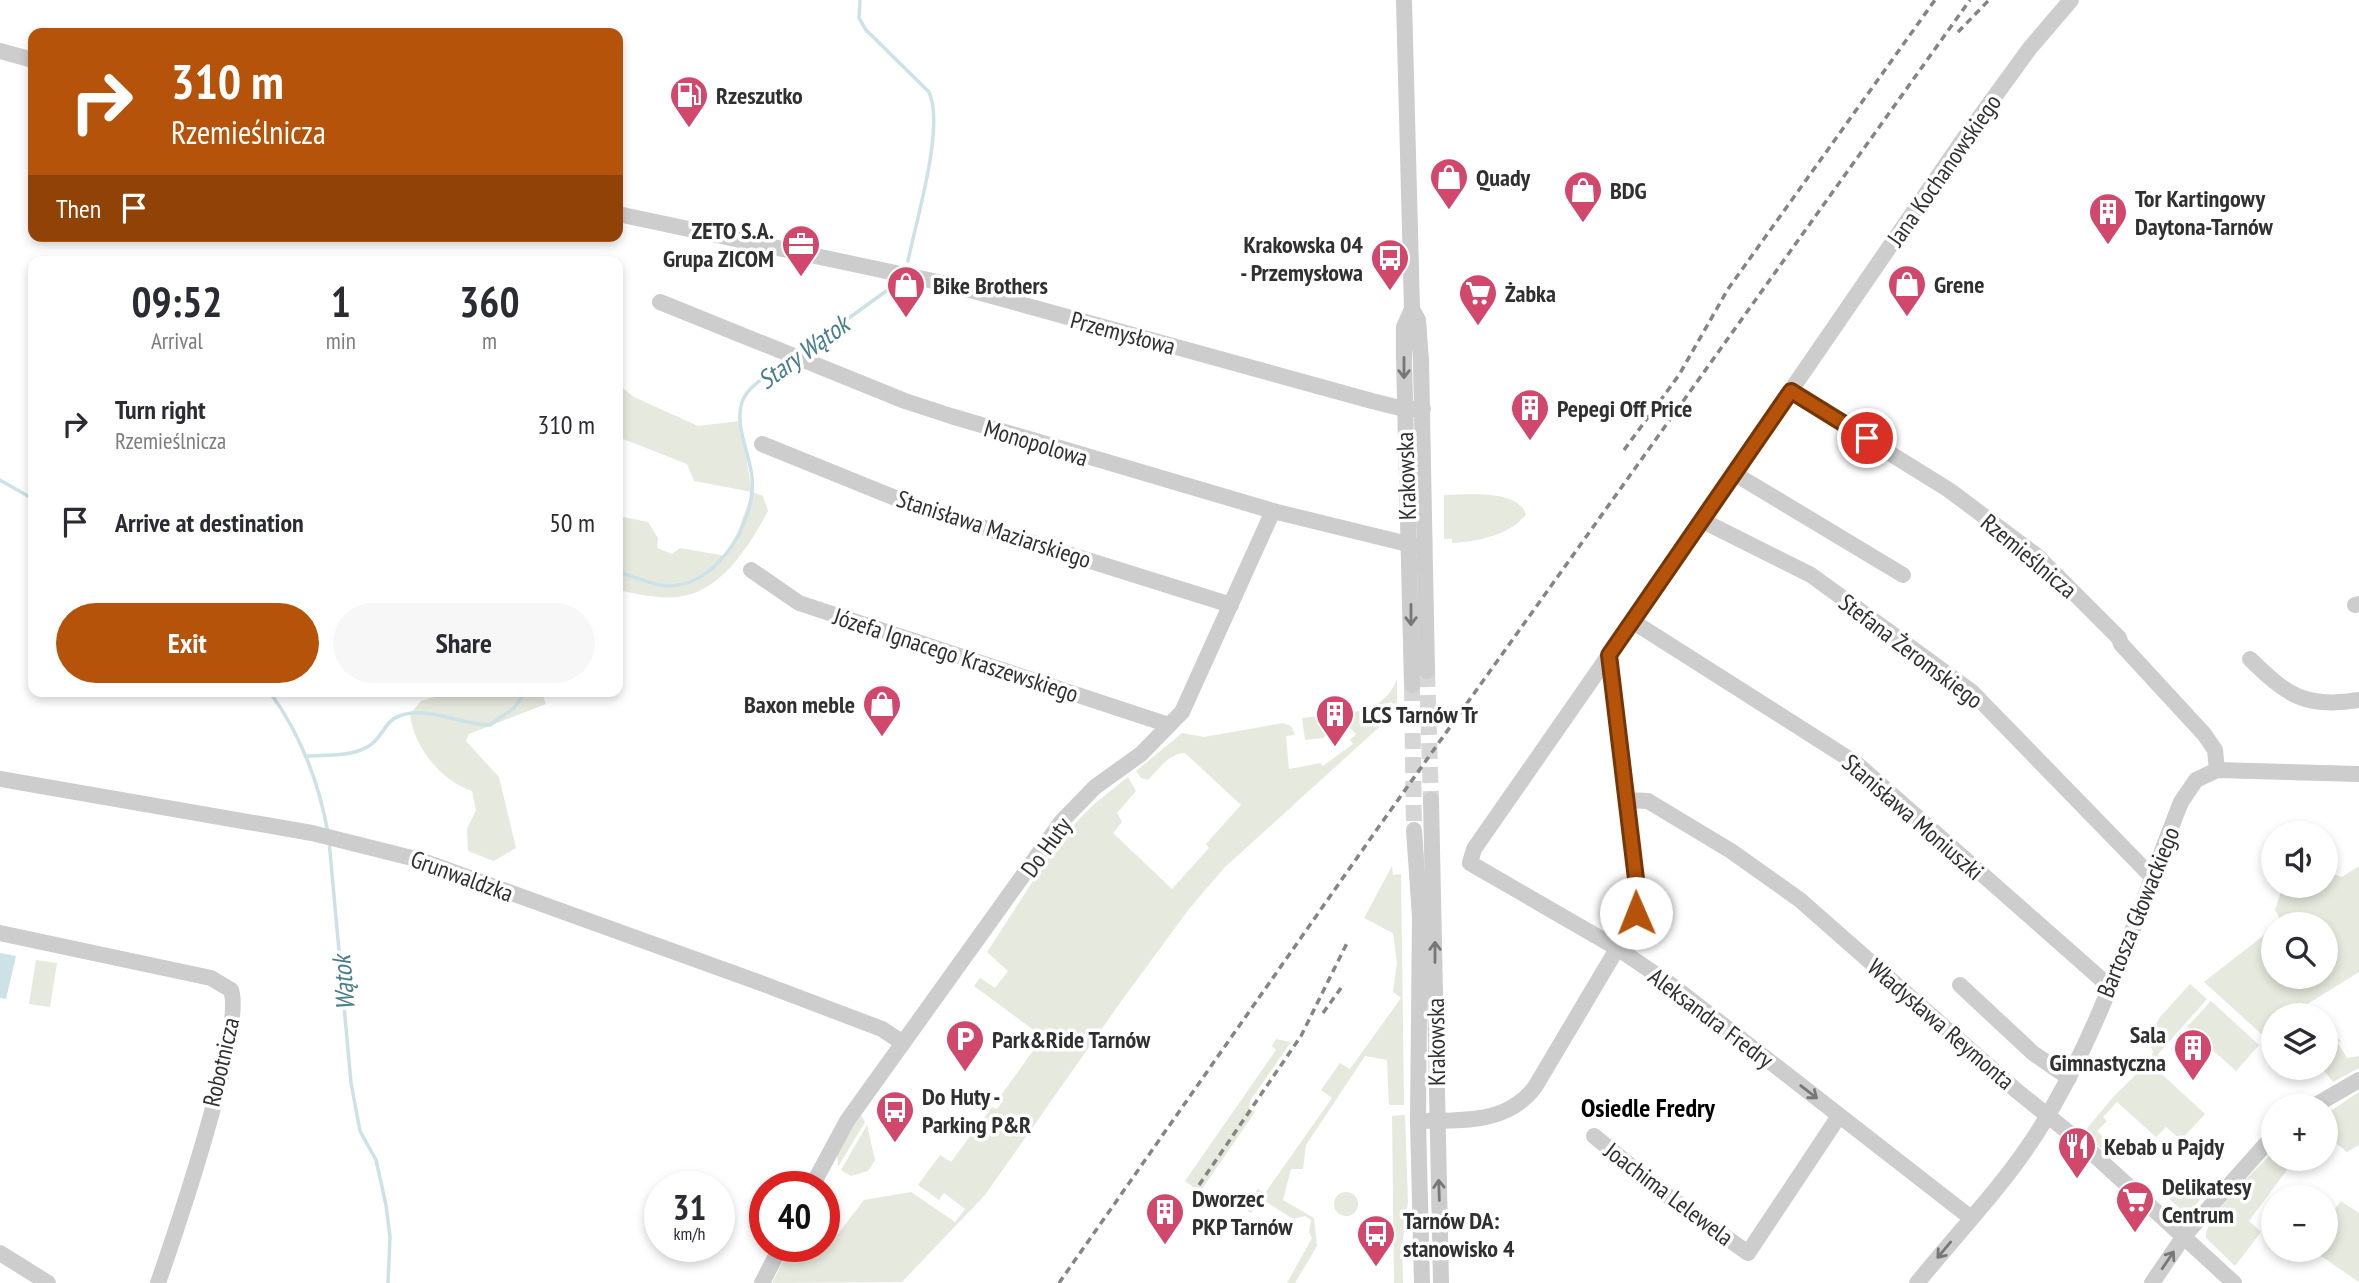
<!DOCTYPE html>
<html lang="en">
<head>
<meta charset="utf-8">
<style>
	body { margin:0; font-family:"PT Sans Narrow",sans-serif; background:#f7f7f7; color:#2b2b33; height:100vh; display:flex; flex-direction:column; font-size:26px; white-space:nowrap }
	* { box-sizing:border-box; margin:0 }
	p { font-size:23px; color:#7c7c81 }
	.icon { flex:none; width:38px; height:38px; fill:none; stroke:currentColor; stroke-width:2; stroke-linecap:round; stroke-linejoin:round }
	.map { position:relative; flex:1; overflow:hidden }
	.side { position:absolute; left:28px; top:256px; width:595px; height:441px; display:flex; flex-direction:column; background:#fff; border-radius:14px; box-shadow:0 4px 10px #0003 }
	.side>* { flex:none }
	.top-card { position:absolute; left:28px; top:28px; width:595px; height:214px; border-radius:14px; box-shadow:0 4px 10px #0003; background:#b45309; color:#fff; overflow:hidden }
	.controls { position:absolute; left:2261px; top:821px; display:grid; gap:14px }
	.controls a { display:grid; place-items:center; width:77px; height:77px; border-radius:50%; background:#fff; box-shadow:0 4px 10px #0003; font-size:35px }
	.speed { position:absolute; left:644px; top:1171px; display:flex; gap:14px; font-size:35px; font-weight:700; text-align:center }
	.speed>* { display:grid; place-content:center; width:91px; height:91px; border-radius:50%; background:#fff; box-shadow:0 4px 10px #0003; line-height:1 }
	.speed small { font-size:18px; font-weight:400 }
	.speed .limit { border:10px solid #d22; background:#fff; color:#111 }
	.pin { position:absolute; display:grid; place-items:center; width:60px; height:60px; color:#fff; margin:-30px; border:4px solid #fff; border-radius:50%; box-shadow:0 2px 7px #0007 }
	.me { position:absolute; width:77px; margin:-38px; rotate:359deg; stroke-linejoin:round; filter:drop-shadow(0 0 5px #0008) }
	.turn { display:flex; align-items:center; gap:24px; height:147px; padding:0 28px; font-size:32px }
	.turn .icon { width:91px; height:91px; stroke-width:2.5 }
	.turn b { display:block; font-size:49px; line-height:60px }
	.then { display:flex; align-items:center; height:66px; padding:0 28px; background:#0003; gap:14px; font-size:26px }
	.eta { display:flex; justify-content:space-evenly; align-items:center; height:119px; text-align:center }
	.eta b { font-size:42px; font-weight:600; line-height:49px }
	.action { display:flex; gap:14px; margin-top:auto; padding:14px 28px }
	.action a { flex:1; height:80px; border-radius:42px; background:#b45309; color:#fff; font-size:28px; font-weight:600; line-height:80px; text-align:center }
	.action a+a { background:#f7f7f7; color:#2b2b33 }
	ul { padding:0; list-style:none }
	li { display:flex; align-items:center; gap:21px; height:98px; padding:0 28px }
	li div { flex:1 }
	li b { display:block; font-size:26px }
	li em { font-style:normal }
	.map>svg:first-child { display:block }
	.green { fill:#e6e9dd }
	.water { fill:#cce2e7 }
	.lines { fill:none; stroke-linecap:round; stroke-linejoin:round }
	.stream { stroke:#cce2e7; stroke-width:3.5 }
	.minor-tunnel { stroke:#d6d6d6; stroke-width:16; stroke-dasharray:16 8; stroke-linecap:butt }
	.minor { stroke:#cdcdcd; stroke-width:16 }
	.rail { stroke:#858585; stroke-width:3.5; stroke-dasharray:7 5; stroke-linecap:butt }
	.oneway { stroke:#777 }
	.route-casing { stroke:#753606; stroke-width:18 }
	.route { stroke:#b45309; stroke-width:12 }
	.labels { text-anchor:middle; dominant-baseline:central; stroke-width:7; stroke-linejoin:round; paint-order:stroke }
	.poi-label { font-size:24px; font-weight:bold; fill:#303030; stroke:#fff; text-anchor:start }
	.street-label { font-size:24px; fill:#303030; stroke:#fff }
	.water-label { font-size:26px; font-style:italic; fill:#477d8a; stroke:#fff }
	.neighbourhood-label { font-size:26px; font-weight:bold; fill:#000; stroke:#fff }
</style>
</head>
<body>
<div class="map">
<svg width="2359" height="1283" viewBox="0 0 2359 1283">
	<rect width="100%" height="100%" fill="#fff"/>
	<!-- green -->
	<g class="green">
		<path d="M619 385 634 397 698 426 740 421 752 492 763 496 768 511C749 546 721 593 677 597 658 599 636 594 618 590V519L623 517 648 522 658 538 657 548 672 554 680 548 726 556 735 540 752 492 694 481 687 464 618 437Z"/>
		<path d="M1444 495C1466 495 1517 489 1526 514 1512 535 1475 542 1452 543V539H1444Z"/>
		<path d="M1397 679V707L1391 702 1382 707 1387 720 1224 868 1189 909 1122 1000 985 1195 902 1282 772 1283 791 1246H824V1218L833 1222 829 1229 837 1235 864 1200 911 1192 955 1222 965 1209 944 1193 939 1200 918 1185 940 1155 951 1162 992 1107 997 1109 1003 1101 999 1098 1043 1037 974 986 980 978 995 988 1008 971 987 952 1061 838 1093 805 1128 777 1136 791 1117 813 1122 822 1113 833 1172 889 1209 848 1206 844 1241 805 1185 753C1169 753 1158 770 1148 780L1141 778 1136 771 1182 733 1204 737 1283 723 1291 726 1295 735 1286 736 1289 769 1320 763 1323 766 1353 744 1350 740 1356 734 1347 725 1341 729 1337 725 1323 738 1305 740 1302 718C1339 713 1383 718 1397 679Z"/>
		<path d="M455 691H541L546 704 469 734 466 741 499 777 516 848 494 861 468 851 467 829 476 810 472 791C441 781 413 746 410 714L421 701Z"/>
		<path d="M1392 866 1393 875 1401 874 1404 1105H1389L1387 1060 1365 1056 1306 1145 1303 1169H1291L1283 1200 1314 1218 1317 1246 1295 1283H1287L1312 1238 1309 1232 1311 1220 1305 1216 1293 1219 1262 1199 1251 1213 1234 1201 1249 1194 1253 1196 1258 1189 1265 1193 1332 1098 1321 1090 1340 1063 1350 1069 1401 998 1393 992 1397 963 1393 933 1364 918Z"/>
		<path d="M2359 866V972L2290 1015H2273V1034L2268 1040 2204 982 2273 928V976H2326V924H2279L2281 921 2275 910 2281 892 2294 886H2326V872L2342 877Z"/>
		<path d="M36 960 57 963 50 1007 29 1004Z"/>
		<path d="M2190 984 2207 999 2159 1053 2153 1066 2205 1114 2181 1140 2166 1127 2156 1137 2117 1102 2103 1117 2107 1121 2097 1131 2115 1148 2108 1155 2083 1133 2115 1095 2151 1060 2153 1051 2147 1040 2160 1017Z"/>
		<path d="M2211 1001 2259 1045 2236 1071 2187 1027Z"/>
		<path d="M2335 1036 2341 1041 2338 1043 2347 1058 2359 1056V1068L2333 1082 2322 1068H2326V1057Z"/>
		<path d="M1276 1039 1291 1042 1250 1101 1249 1109 1255 1112 1200 1192 1185 1181 1276 1050 1272 1046Z"/>
		<path d="M2359 1092V1145L2347 1152 2326 1135V1114Z"/>
		<path d="M861 1115 865 1122 838 1167 837 1149Z"/>
		<path d="M1405 1115 1408 1202 1402 1247 1403 1283H1394L1392 1116Z"/>
		<path d="M867 1125 875 1160 868 1171 851 1176 841 1170Z"/>
		<path d="M2273 1152V1158L2295 1159 2249 1221 2261 1232 2235 1266 2206 1238C2204 1217 2258 1168 2273 1152Z"/>
		<path d="M2202 1176 2212 1186 2187 1215 2166 1196 2178 1185 2197 1182Z"/>
		<circle cx="1346" cy="1204" r="12"/>
		<path d="M2341 1201 2359 1213V1282L2312 1250H2326V1203L2335 1209Z"/>
	</g>
	<!-- water -->
	<path class="water" d="M0 953 16 956 6 999 0 998Z"/>
	<g class="lines">
		<!-- stream -->
		<g class="stream">
			<path d="M860 0 859 18 866 30 929 92C945 127 916 221 908 261"/>
			<path d="M802 352 889 289"/>
			<path d="M0 480 33 499"/>
			<path d="M618 572C633 576 654 586 669 586 714 585 748 533 752 492 756 463 733 430 742 402 748 384 775 371 790 361"/>
			<path d="M269 691C300 733 319 783 328 833"/>
			<path d="M305 756C325 755 352 757 369 746 382 738 385 721 399 716 428 705 461 725 490 725L514 708 526 691"/>
			<path d="M329 841 351 1083 360 1131 376 1160 386 1205 390 1237 388 1283"/>
		</g>
		<!-- minor-tunnel -->
		<g class="minor-tunnel">
			<path d="M1427 671 1431 800"/>
			<path d="M1412 685 1414 830"/>
		</g>
		<!-- minor -->
		<g class="minor">
			<path d="M1404 0 1412 309 1404 327V359L1412 685"/>
			<path d="M0 51 33 60"/>
			<path d="M618 214 952 285 1372 401 1404 409H1423"/>
			<path d="M660 302 905 401 951 416 1273 511 1424 548"/>
			<path d="M1412 309 1418 320 1421 361 1427 671"/>
			<path d="M1791 392 1949 490 2037 556 2119 638 2121 644 2204 734 2215 750 2217 770"/>
			<path d="M762 444 915 506 1231 605"/>
			<path d="M1735 474 1903 575"/>
			<path d="M1703 521 1811 575 1972 692 2151 876"/>
			<path d="M751 570 799 603 1169 725"/>
			<path d="M2355 605 2359 604"/>
			<path d="M1632 621 1857 764 2109 986"/>
			<path d="M1609 655 1474 849 1470 863 1617 948 1673 986 1971 1218"/>
			<path d="M2250 659C2287 695 2305 709 2359 700"/>
			<path d="M0 779 312 833 420 860 758 982 882 1029 903 1043"/>
			<path d="M1431 800 1441 1283"/>
			<path d="M1627 800 1648 801 1731 851 1800 900 2017 1091 2078 1140 2234 1283"/>
			<path d="M1414 830 1420 917 1418 1121 1422 1283"/>
			<path d="M0 933 211 978 231 990C245 1029 175 1234 158 1283"/>
			<path d="M1960 985 2033 1053 2069 1078"/>
			<path d="M2314 1106 2359 1080"/>
			<path d="M1418 1121C1461 1120 1506 1125 1535 1087L1630 927 1636 913V879L1609 655 1963 140 2030 48 2071 0"/>
			<path d="M1594 1136 1665 1194 1748 1253 1839 1116"/>
			<path d="M812 1186 847 1121 1062 821 1095 787 1141 754 1182 712 1273 511"/>
			<path d="M0 1253 48 1283"/>
			<path d="M762 1283 781 1246"/>
			<path d="M1917 1283C1957 1234 2003 1186 2037 1133 2101 1032 2137 913 2181 802L2196 780 2217 770 2359 774"/>
			<path d="M2152 1283 2184 1236 2273 1136"/>
		</g>
		<!-- rail -->
		<g class="rail">
			<path d="M1958 32 1989 0"/>
			<path d="M1624 450 1679 375 1728 289 1935 0"/>
			<path d="M1323 1013 1341 988"/>
			<path d="M1199 1185 1301 1036 1348 941"/>
			<path d="M1059 1283 1380 825 1970 0"/>
		</g>
	</g>
	<!-- one-way arrows -->
	<defs><path id="oneway-shaft" d="M-6 0H5M1.5-3L5.5 0L1.5 3" fill="none" stroke-width="1.6" stroke-linecap="round" stroke-linejoin="round" transform="scale(1.75)"/></defs>
	<g class="oneway">
		<use href="#oneway-shaft" transform="translate(1404 368) rotate(90)"/>
		<use href="#oneway-shaft" transform="translate(1411 615) rotate(90)"/>
		<use href="#oneway-shaft" transform="translate(1435 952) rotate(-90)"/>
		<use href="#oneway-shaft" transform="translate(1809 1092) rotate(38)"/>
		<use href="#oneway-shaft" transform="translate(1439 1190) rotate(-92)"/>
		<use href="#oneway-shaft" transform="translate(1944 1250) rotate(130)"/>
		<use href="#oneway-shaft" transform="translate(2168 1260) rotate(-56)"/>
	</g>
	<g class="lines">
		<defs>
			<path id="route" d="M1636 913V879L1609 655 1791 391 1867 438"/>
		</defs>
		<!-- route casing -->
		<use href="#route" class="route-casing"/>
		<!-- route -->
		<use href="#route" class="route"/>
	</g>
	<!-- icons -->
	<defs>
		<symbol id="fuel-pin" viewBox="-11 -11 22 30"><path d="M0 17L-7.5 6A9.5 9.5 0 1 1 7.5 6Z" fill="#d2476c" stroke="#fff"/><path d="M-5.5-6h7V0h2V4h1.3V-2.5L3-4.5l.8-.8L6-3V5H2.5V1h-1V6h-7ZM-4.2-4.7v3.2H.2V-4.7Z" fill="#fff"/></symbol>
		<symbol id="shop-pin" viewBox="-11 -11 22 30"><path d="M0 17L-7.5 6A9.5 9.5 0 1 1 7.5 6Z" fill="#d2476c" stroke="#fff"/><path d="M-5-2.5h2.3a2.7 3.5 0 0 1 5.4 0H5L5.5 6h-11ZM-1.5-2.5h3a1.5 2.3 0 0 0-3 0Z" fill="#fff"/></symbol>
		<symbol id="building-pin" viewBox="-11 -11 22 30"><path d="M0 17L-7.5 6A9.5 9.5 0 1 1 7.5 6Z" fill="#d2476c" stroke="#fff"/><path d="M-4-6H4V6H1V3H-1V6H-4ZM-2.5-4.3h1.7v1.8h-1.7ZM.8-4.3h1.7v1.8H.8ZM-2.5-1h1.7V.8h-1.7ZM.8-1h1.7V.8H.8Z" fill="#fff"/></symbol>
		<symbol id="office-pin" viewBox="-11 -11 22 30"><path d="M0 17L-7.5 6A9.5 9.5 0 1 1 7.5 6Z" fill="#d2476c" stroke="#fff"/><path d="M-6-3h4V-5.5h4V-3h4V5H-6ZM-1-4.5V-3h2v-1.5ZM-6 0V1H6V0Z" fill="#fff"/></symbol>
		<symbol id="bus-pin" viewBox="-11 -11 22 30"><path d="M0 17L-7.5 6A9.5 9.5 0 1 1 7.5 6Z" fill="#d2476c" stroke="#fff"/><path d="M-5-6H5V4H4V6H2V4H-2V6H-4V4H-5ZM-3.5-4V0h7V-4ZM-3.5 1.2v1.5H-2V1.2ZM2 1.2v1.5H3.5V1.2Z" fill="#fff"/></symbol>
		<symbol id="supermarket-pin" viewBox="-11 -11 22 30"><path d="M0 17L-7.5 6A9.5 9.5 0 1 1 7.5 6Z" fill="#d2476c" stroke="#fff"/><path d="M-6-5.5h2.5l.6 2H6L4.5 2H-2.5L-4.4-4H-6ZM-1.5 3.2a1.3 1.3 0 1 0 .1 0ZM3 3.2a1.3 1.3 0 1 0 .1 0Z" fill="#fff"/></symbol>
		<symbol id="parking-pin" viewBox="-11 -11 22 30"><path d="M0 17L-7.5 6A9.5 9.5 0 1 1 7.5 6Z" fill="#d2476c" stroke="#fff"/><path d="M-3.5-5.5H1a3.5 3.5 0 0 1 0 7H-1V5.5H-3.5ZM-1-3.4V-.6H.8a1.4 1.4 0 0 0 0-2.8Z" fill="#fff"/></symbol>
		<symbol id="restaurant-pin" viewBox="-11 -11 22 30"><path d="M0 17L-7.5 6A9.5 9.5 0 1 1 7.5 6Z" fill="#d2476c" stroke="#fff"/><path d="M-5-6h1v4h1v-4h1v4h1v-4h1v5L-1.5 .5V6h-2V.5L-5-1ZM5-6V6H3V1.5H1.5Q1.5-4 5-6Z" fill="#fff"/></symbol>
	</defs>
	<g fill-rule="evenodd">
		<use href="#fuel-pin" x="667" y="73" width="44" height="60"/>
		<use href="#shop-pin" x="1427" y="155" width="44" height="60"/>
		<use href="#shop-pin" x="1561" y="168" width="44" height="60"/>
		<use href="#building-pin" x="2086" y="190" width="44" height="60"/>
		<use href="#office-pin" x="779" y="222" width="44" height="60"/>
		<use href="#bus-pin" x="1368" y="236" width="44" height="60"/>
		<use href="#shop-pin" x="1885" y="262" width="44" height="60"/>
		<use href="#shop-pin" x="884" y="263" width="44" height="60"/>
		<use href="#supermarket-pin" x="1456" y="271" width="44" height="60"/>
		<use href="#building-pin" x="1508" y="386" width="44" height="60"/>
		<use href="#shop-pin" x="860" y="682" width="44" height="60"/>
		<use href="#building-pin" x="1313" y="692" width="44" height="60"/>
		<use href="#parking-pin" x="943" y="1017" width="44" height="60"/>
		<use href="#building-pin" x="2171" y="1026" width="44" height="60"/>
		<use href="#bus-pin" x="873" y="1088" width="44" height="60"/>
		<use href="#restaurant-pin" x="2055" y="1124" width="44" height="60"/>
		<use href="#supermarket-pin" x="2113" y="1178" width="44" height="60"/>
		<use href="#building-pin" x="1143" y="1190" width="44" height="60"/>
		<use href="#bus-pin" x="1354" y="1212" width="44" height="60"/>
	</g>
	<g class="labels">
		<!-- poi labels -->
		<g class="poi-label">
			<text x="716" y="95">Rzeszutko</text>
			<text x="1476" y="177">Quady</text>
			<text x="1610" y="190">BDG</text>
			<text x="2135" y="198">Tor Kartingowy<tspan x="2135" dy="28">Daytona-Tarnów</tspan></text>
			<text x="774" y="230" text-anchor="end">ZETO S.A.<tspan x="774" dy="28">Grupa ZICOM</tspan></text>
			<text x="1363" y="244" text-anchor="end">Krakowska 04<tspan x="1363" dy="28">- Przemysłowa</tspan></text>
			<text x="1934" y="284">Grene</text>
			<text x="933" y="285">Bike Brothers</text>
			<text x="1505" y="293">Żabka</text>
			<text x="1557" y="408">Pepegi Off Price</text>
			<text x="855" y="704" text-anchor="end">Baxon meble</text>
			<text x="1362" y="714">LCS Tarnów Tr</text>
			<text x="2166" y="1034" text-anchor="end">Sala<tspan x="2166" dy="28">Gimnastyczna</tspan></text>
			<text x="992" y="1039">Park&amp;Ride Tarnów</text>
			<text x="922" y="1096">Do Huty -<tspan x="922" dy="28">Parking P&amp;R</tspan></text>
			<text x="2104" y="1146">Kebab u Pajdy</text>
			<text x="2162" y="1186">Delikatesy<tspan x="2162" dy="28">Centrum</tspan></text>
			<text x="1192" y="1198">Dworzec<tspan x="1192" dy="28">PKP Tarnów</tspan></text>
			<text x="1403" y="1220">Tarnów DA:<tspan x="1403" dy="28">stanowisko 4</tspan></text>
		</g>
		<!-- street labels -->
		<g class="street-label">
			<text transform="translate(1944 170) rotate(-55)">Jana Kochanowskiego</text>
			<text transform="translate(1123 333) rotate(15)">Przemysłowa</text>
			<text transform="translate(1036 443) rotate(17)">Monopolowa</text>
			<text transform="translate(1406 476) rotate(-92)">Krakowska</text>
			<text transform="translate(994 529) rotate(18)">Stanisława Maziarskiego</text>
			<text transform="translate(2029 556) rotate(40)">Rzemieślnicza</text>
			<text transform="translate(1911 651) rotate(37)">Stefana Żeromskiego</text>
			<text transform="translate(956 655) rotate(18)">Józefa Ignacego Kraszewskiego</text>
			<text transform="translate(1913 817) rotate(41)">Stanisława Moniuszki</text>
			<text transform="translate(1046 847) rotate(-54)">Do Huty</text>
			<text transform="translate(462 876) rotate(20)">Grunwaldzka</text>
			<text transform="translate(2138 912) rotate(-68)">Bartosza Głowackiego</text>
			<text transform="translate(1711 1018) rotate(37)">Aleksandra Fredry</text>
			<text transform="translate(1941 1024) rotate(41)">Władysława Reymonta</text>
			<text transform="translate(1436 1042) rotate(-91)">Krakowska</text>
			<text transform="translate(221 1062) rotate(-77)">Robotnicza</text>
			<text transform="translate(1669 1194) rotate(37)">Joachima Lelewela</text>
		</g>
		<!-- water labels -->
		<g class="water-label">
			<text transform="translate(803 352) rotate(-36)">Stary Wątok</text>
			<text transform="translate(343 983) rotate(-95)">Wątok</text>
		</g>
		<!-- neighbourhood labels -->
		<g class="neighbourhood-label">
			<text x="1648" y="1107">Osiedle Fredry</text>
		</g>
	</g>
</svg>
<div class="controls">
<a><svg class="icon" aria-label="sound" viewBox="0 0 24 24"><path d="M4 9h4l5-4v14l-5-4H4zM17 9q2 3 0 6"/></svg></a>
<a><svg class="icon" aria-label="search" viewBox="0 0 24 24"><circle cx="10" cy="10" r="6"/><path d="M15 15l6 6"/></svg></a>
<a><svg class="icon" aria-label="layers" viewBox="0 0 24 24"><path d="M12 4l9 5-9 5-9-5zM3 14l9 5 9-5"/></svg></a>
<a>+</a>
<a>−</a>
</div>
<div class="speed"><div>31<small>km/h</small></div><div class="limit">40</div></div>
<div class="pin" style="left:1867px;top:438px;background:#d93025"><svg class="icon" aria-label="arrive" viewBox="0 0 24 24"><path d="M6 21V4h12l-3 4 3 4H6"/></svg></div>
<svg class="me" style="left:1636px;top:913px" viewBox="-20 -20 40 40"><circle r="19" fill="#fff"/><path d="M0-13L10 11 0 6-10 11z" fill="#b45309"/></svg>
<div class="top-card">
<div class="turn"><svg class="icon" aria-label="right" viewBox="0 0 24 24"><path d="M7 20v-9h11M14 6l5 5-5 5"/></svg><div><b>310 m</b>Rzemieślnicza</div></div>
<div class="then">Then<svg class="icon" aria-label="arrive" viewBox="0 0 24 24"><path d="M6 21V4h12l-3 4 3 4H6"/></svg></div>
</div>
<section class="side">
<div class="eta">
<div><b>09:52</b><p>Arrival</p></div>
<div><b>1</b><p>min</p></div>
<div><b>360</b><p>m</p></div>
</div>
<ul>
<li><svg class="icon" aria-label="right" viewBox="0 0 24 24"><path d="M7 20v-9h11M14 6l5 5-5 5"/></svg><div><b>Turn right</b><p>Rzemieślnicza</p></div><em>310 m</em></li>
<li><svg class="icon" aria-label="arrive" viewBox="0 0 24 24"><path d="M6 21V4h12l-3 4 3 4H6"/></svg><div><b>Arrive at destination</b></div><em>50 m</em></li>
</ul>
<div class="action"><a>Exit</a><a>Share</a></div>
</section>
</div>
</body>
</html>
